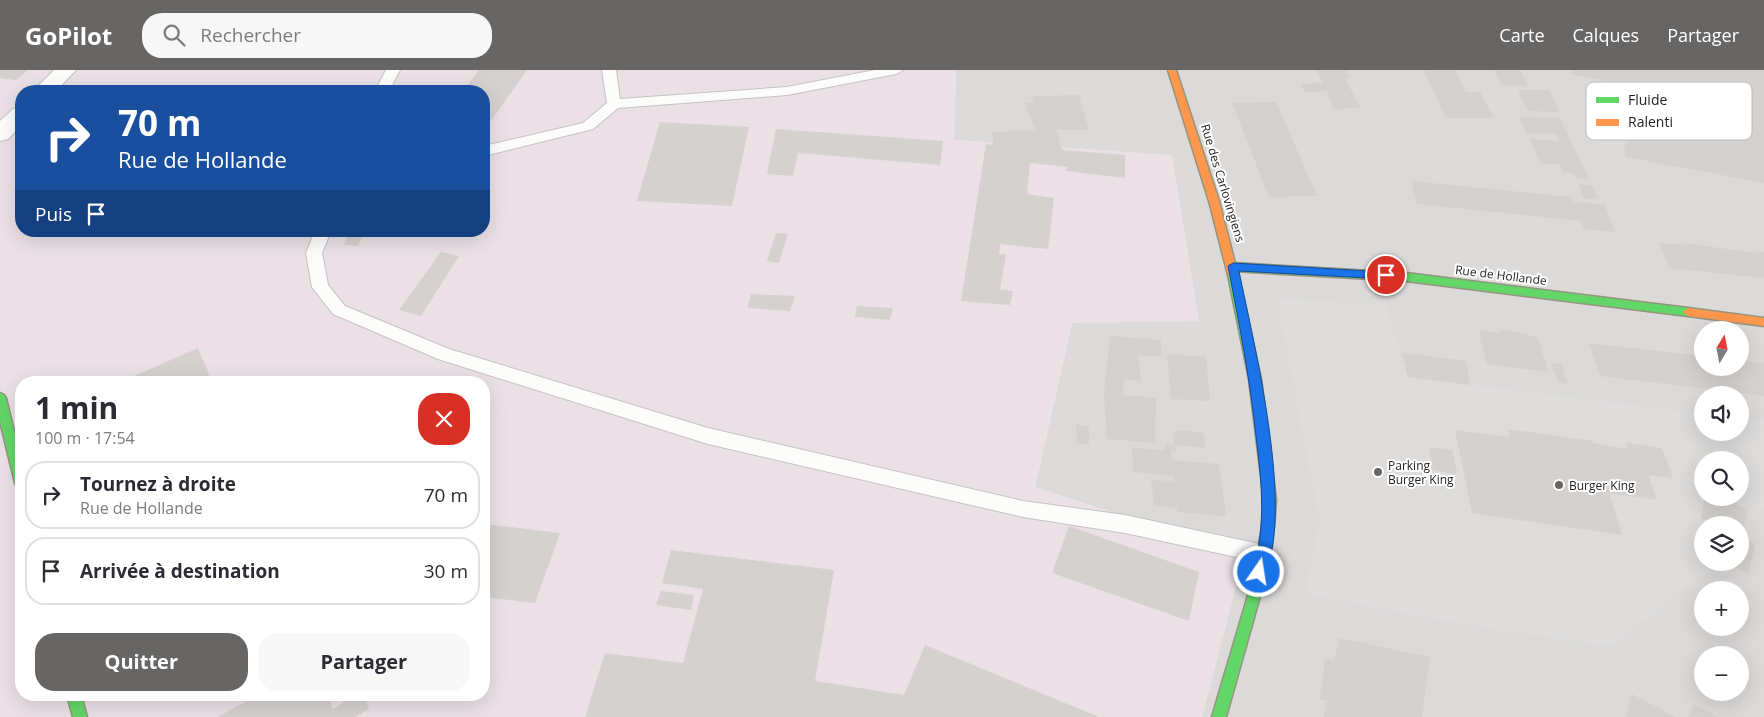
<!DOCTYPE html>
<html lang="fr">
<head>
<meta charset="utf-8">
<style>
	body { margin:0; font-family:"Open Sans",sans-serif; background:#f7f7f7; color:#2b2b33; height:100vh; display:flex; flex-direction:column; font-size:19px; white-space:nowrap }
	* { box-sizing:border-box; margin:0 }
	p { font-size:16px; color:#7c7c81 }
	.icon { flex:none; width:28px; height:28px; fill:none; stroke:currentColor; stroke-width:2; stroke-linecap:round; stroke-linejoin:round }
	.map { position:relative; flex:1; overflow:hidden }
	.sheet { position:absolute; left:15px; top:306px; width:475px; height:325px; display:flex; flex-direction:column; background:#fff; border-radius:20px; box-shadow:0 5px 20px #0002 }
	.sheet>* { flex:none }
	.top-card { position:absolute; left:15px; top:15px; width:475px; height:152px; border-radius:20px; box-shadow:0 5px 20px #0002; background:#1a4fa0; color:#fff; overflow:hidden }
	.needle { width:32px; rotate:10deg }
	.buttons { position:absolute; left:1694px; top:251px; display:grid; gap:10px }
	.buttons a { display:grid; place-items:center; width:55px; height:55px; border-radius:50%; background:#fff; box-shadow:0 5px 20px #0002; font-size:25px }
	.pin { position:absolute; display:grid; place-items:center; width:42px; height:42px; color:#fff; margin:-21px; border:2px solid #fff; border-radius:50%; box-shadow:0 1px 5px #0007 }
	.me { position:absolute; width:55px; margin:-28px; rotate:13deg; stroke-linejoin:round; filter:drop-shadow(0 0 4px #0008) }
	.turn { display:flex; align-items:center; gap:18px; height:105px; padding:0 20px; font-size:22px }
	.turn .icon { width:65px; height:65px; stroke-width:2.5 }
	.turn b { display:block; font-size:35px; line-height:42px }
	.then { display:flex; align-items:center; height:48px; padding:0 20px; background:#0003; gap:10px; font-size:19px }
	.round { display:grid; place-items:center; flex:none; width:52px; height:52px; border-radius:20px; background:#f7f7f7 }
	.summary { display:flex; align-items:center; justify-content:space-between; height:85px; padding:0 20px }
	h1 { font-size:30px; font-weight:700; line-height:38px }
	.cta { display:flex; gap:10px; margin-top:auto; padding:10px 20px }
	.cta a { flex:1; height:58px; border-radius:20px; background:#676665; color:#fff; font-size:20px; font-weight:700; line-height:58px; text-align:center }
	.cta a+a { background:#f7f7f7; color:#2b2b33 }
	ul { padding:0; list-style:none }
	li { display:flex; align-items:center; gap:15px; height:68px; margin:0 10px 8px; padding:0 10px; border:2px solid #e1e1e2; border-radius:20px }
	li div { flex:1 }
	li b { display:block; font-size:19px }
	li em { font-style:normal }
	header { display:flex; align-items:center; gap:30px; box-sizing:border-box; height:70px; padding:0 25px; background:#676665; color:#fff }
	header strong { font-size:24px }
	nav { display:flex; gap:28px; margin-inline-start:auto; font-size:18px }
	.search { width:350px; height:45px; background:#f7f7f7; display:flex; align-items:center; gap:12px; box-sizing:border-box; padding:0 18px; border-radius:20px; color:#7c7c81; font-size:19px }
	.map>svg:first-child { display:block }
	.residential { fill:#dcdad9; fill-rule:evenodd }
	.industrial { fill:#eae0e6; fill-rule:evenodd }
	.parking { fill:#dddcdb; fill-rule:evenodd }
	.building { fill:#d4d1ce }
	.lines { fill:none; stroke-linecap:round; stroke-linejoin:round }
	.lane-casing { stroke:#c4c3c2; stroke-width:2 }
	.street-casing { stroke:#c4c3c2; stroke-width:2 }
	.fast-casing { stroke:#969580; stroke-width:3 }
	.slow-casing { stroke:#969580; stroke-width:3 }
	.lane { fill:#fcfcfb; fill-rule:evenodd }
	.street { fill:#fcfcfb; fill-rule:evenodd }
	.fast { fill:#63d668; fill-rule:evenodd }
	.slow { fill:#ff974d; fill-rule:evenodd }
	.route { fill:#1a73e8; stroke:#114b97 }
	.poi-dot { fill:#676665; stroke:#fff; stroke-width:2 }
	.labels { text-anchor:middle; dominant-baseline:central; stroke-width:4; stroke-linejoin:round; paint-order:stroke }
	.street-label { font-size:12px; fill:#1f1f1f; stroke:#fff }
	.poi-label { font-size:12px; fill:#1f1f1f; stroke:#fff; text-anchor:start }
	.key { fill:#fff; stroke:#bcbcbc; stroke-width:1 }
	.key-label { font-size:14px; fill:#1f1f1f }
</style>
</head>
<body>
<header>
<strong>GoPilot</strong>
<div class="search"><svg class="icon" aria-label="search" viewBox="0 0 24 24"><circle cx="10" cy="10" r="6"/><path d="M15 15l6 6"/></svg>Rechercher</div>
<nav><a>Carte</a><a>Calques</a><a>Partager</a></nav>
</header>
<div class="map">
<svg width="1764" height="647" viewBox="0 0 1764 647">
	<rect width="100%" height="100%" fill="#edeae7"/>
	<!-- residential -->
	<path class="residential" d="M956 0H1764V647H1202L1244 485 1035 418 1072 253 1172 86 954 70ZM1702 260H1740V298H1702ZM1702 325H1740V362H1702ZM1702 390H1740V428H1702ZM1702 455H1740V492H1702ZM1702 520H1740V558H1702ZM1702 585H1740V622H1702Z"/>
	<!-- industrial -->
	<path class="industrial" d="M0 0H956L954 70 1172 85 1199 251 1072 253 1035 417 1244 485 1202 647H0ZM21 21H484V161H21ZM21 312H484V625H21Z"/>
	<!-- parking -->
	<path class="parking" d="M1277 229 1385 234 1408 307 1702 344V362H1740V349L1764 352V439L1735 428H1740V390H1702V428H1705L1701 448 1715 455H1702V492L1718 493 1611 576 1481 557 1305 524 1320 452ZM1509 359 1592 371 1593 373 1628 379 1626 373 1662 378 1673 408 1648 405 1656 430 1609 423 1509 367ZM1429 377 1452 380 1457 404 1433 400Z"/>
	<!-- building -->
	<g class="building">
		<path d="M0 0H28L16 10 0 8Z"/>
		<path d="M479 0H527L491 51 484 50V21H463Z"/>
		<path d="M1317 0H1346L1350 9H1345L1361 38 1333 39 1327 21 1305 22 1300 14 1323 13Z"/>
		<path d="M1424 0H1455L1466 22H1480L1494 48H1446Z"/>
		<path d="M1494 0H1520L1528 16 1502 15Z"/>
		<path d="M1570 0H1764V113L1626 87 1624 73 1628 74 1622 43 1613 41 1609 24 1621 26 1618 13 1578 6 1571 3Z"/>
		<path d="M1518 20H1549L1559 42 1528 41Z"/>
		<path d="M1079 25 1089 60H1056L1062 80 1125 85V108L1066 101 1067 97 1030 93 1027 124 1054 128 1048 179 1000 174 999 184H1006L1000 220 1013 221 1010 235 961 231 986 74 993 75 992 62 1035 60 1030 44 1028 45 1025 33 1034 32 1033 26Z"/>
		<path d="M1276 32 1317 126 1269 127 1232 33Z"/>
		<path d="M1519 47 1560 48 1589 109 1576 108 1573 104 1563 102 1560 95 1540 93 1530 69 1560 71 1557 64 1526 63Z"/>
		<path d="M660 52 749 57 732 136 637 131Z"/>
		<path d="M776 59 943 71 940 95 798 83 793 106 767 104Z"/>
		<path d="M1411 111 1572 127 1574 132 1605 135 1615 162 1584 159 1581 151 1417 134Z"/>
		<path d="M1579 114 1592 116 1598 129H1584Z"/>
		<path d="M350 161H366L358 176 343 175Z"/>
		<path d="M776 163 788 164 779 193 767 191Z"/>
		<path d="M1659 173 1686 175 1685 173 1755 183 1753 181 1764 182V208L1669 198Z"/>
		<path d="M441 182 459 186 421 246 399 240Z"/>
		<path d="M751 224 795 226 790 241 747 238Z"/>
		<path d="M857 236 893 238 890 250 855 247Z"/>
		<path d="M1499 259 1538 267 1548 302 1487 294 1479 260 1501 263Z"/>
		<path d="M1110 266 1161 270V287L1138 285 1141 311 1124 309 1123 325 1156 328 1155 373 1107 369 1104 323Z"/>
		<path d="M1589 273 1702 286V298H1740V291L1764 293V326L1600 306Z"/>
		<path d="M198 278 212 312H126L125 310Z"/>
		<path d="M1402 283 1466 291 1470 315 1408 307Z"/>
		<path d="M1167 284 1206 287 1210 331 1171 329Z"/>
		<path d="M1551 293 1562 294 1568 314 1558 312Z"/>
		<path d="M1076 355 1089 356V374L1077 373Z"/>
		<path d="M1508 359 1593 371V373L1628 379 1626 373 1662 378 1673 408 1648 405 1657 430 1609 423 1622 465 1472 443 1455 360 1509 367Z"/>
		<path d="M1181 360 1204 363 1205 378 1174 375 1177 382 1171 381 1172 390 1219 394 1226 446 1177 442V438L1154 435 1151 409 1174 412 1173 406 1133 402 1132 378 1165 380 1166 374 1174 375 1173 363Z"/>
		<path d="M1429 377 1452 380 1457 404 1433 400Z"/>
		<path d="M1705 428H1722L1748 439 1741 468 1755 474 1749 504 1724 492H1740V455H1715L1701 448Z"/>
		<path d="M484 454 560 463 535 533 484 527Z"/>
		<path d="M1069 456 1199 502 1189 551 1052 503Z"/>
		<path d="M671 480 834 500 815 611 904 625 925 575 1099 647H585L605 583 683 593 703 519 662 513Z"/>
		<path d="M661 521 694 525 691 540 656 535Z"/>
		<path d="M1339 568 1430 587 1422 647H1324L1327 631 1320 629 1325 588 1334 591Z"/>
		<path d="M1632 624 1676 647H1626Z"/>
		<path d="M257 625H327L333 639 355 625H364L369 639 355 647H218Z"/>
		<path d="M1694 635 1719 647H1688Z"/>
	</g>
	<g class="lines">
		<defs>
			<g id="lane">
				<path d="M386 0H400L389 21H375Z"/>
				<path d="M602 0H616L620 29 787 17 875 0H903L896 4 787 25 618 38 593 59 484 86V76L583 53 607 33Z"/>
				<path d="M315 161H331L322 183 328 215 345 236 449 279 708 358 1023 431 1125 445 1264 475 1271 478 1274 484 1271 490 1264 493 1125 463 1023 447 708 374 438 289 333 244 312 217 306 183Z"/>
			</g>
			<g id="street">
				<path d="M54 0H76L56 21H33Z"/>
				<path d="M21 37V56L8 69 0 71V51L13 39Z"/>
			</g>
			<g id="fast">
				<path d="M1233 193 1406 203 1688 238 1693 242 1688 246 1406 211 1233 201 1228 197Z"/>
				<path d="M1233 201 1238 205 1261 309 1276 430 1274 457 1264 512 1226 647H1212L1252 512 1262 457 1264 430 1249 309 1228 205Z"/>
				<path d="M0 323 4 325 6 328 21 390V418L17 417 15 413 0 351Z"/>
				<path d="M67 625H81L87 647H73Z"/>
			</g>
			<g id="slow">
				<path d="M1168 0H1176L1219 131 1238 205 1237 208 1233 209 1228 205 1209 131Z"/>
				<path d="M1688 238 1764 248V256L1688 246 1683 242Z"/>
			</g>
		</defs>
		<!-- lane casing -->
		<use href="#lane" class="lane-casing"/>
		<!-- street casing -->
		<use href="#street" class="street-casing"/>
		<!-- fast casing -->
		<use href="#fast" class="fast-casing"/>
		<!-- slow casing -->
		<use href="#slow" class="slow-casing"/>
		<!-- lane -->
		<use href="#lane" class="lane"/>
		<!-- street -->
		<use href="#street" class="street"/>
		<!-- fast -->
		<use href="#fast" class="fast"/>
		<!-- slow -->
		<use href="#slow" class="slow"/>
	</g>
	<!-- route -->
	<path class="route" d="M1233 193 1386 202 1392 205 1386 209 1239 201C1254 275 1295 439 1264 507L1259 508 1255 507 1253 502C1266 455 1262 414 1256 366 1250 309 1239 253 1228 196Z"/>
	<!-- markers -->
	<g class="poi-dot">
		<circle cx="1378" cy="402" r="5"/>
		<circle cx="1559" cy="415" r="5"/>
	</g>
	<g class="labels">
		<!-- street labels -->
		<g class="street-label">
			<text transform="translate(1223 113) rotate(73)">Rue des Carlovingiens</text>
			<text transform="translate(1501 205) rotate(7)">Rue de Hollande</text>
		</g>
		<!-- poi labels -->
		<g class="poi-label">
			<text x="1388" y="395">Parking<tspan x="1388" dy="14">Burger King</tspan></text>
			<text x="1569" y="415">Burger King</text>
		</g>
	</g>
	<!-- legend -->
	<rect x="1586" y="12" width="166" height="58" rx="8" class="key"/>
	<rect x="1596" y="27" width="23" height="6" fill="#63d668"/>
	<rect x="1596" y="49" width="23" height="7" fill="#ff974d"/>
	<g class="key-label">
		<text x="1628" y="35">Fluide</text>
		<text x="1628" y="57">Ralenti</text>
	</g>
</svg>
<div class="buttons">
<a><svg class="needle" viewBox="-14 -14 28 28"><path d="M0-13l5 13h-10z" fill="#e53935"/><path d="M0 13l5-13h-10z" fill="#7c7c81"/></svg></a>
<a><svg class="icon" aria-label="sound" viewBox="0 0 24 24"><path d="M4 9h4l5-4v14l-5-4H4zM17 9q2 3 0 6"/></svg></a>
<a><svg class="icon" aria-label="search" viewBox="0 0 24 24"><circle cx="10" cy="10" r="6"/><path d="M15 15l6 6"/></svg></a>
<a><svg class="icon" aria-label="layers" viewBox="0 0 24 24"><path d="M12 4l9 5-9 5-9-5zM3 14l9 5 9-5"/></svg></a>
<a>+</a>
<a>−</a>
</div>
<div class="pin" style="left:1386px;top:205px;background:#d93025"><svg class="icon" aria-label="arrive" viewBox="0 0 24 24"><path d="M6 21V4h12l-3 4 3 4H6"/></svg></div>
<svg class="me" style="left:1259px;top:502px" viewBox="-20 -20 40 40"><circle r="17" fill="#1a73e8" stroke="#fff" stroke-width="3"/><path d="M0-11L8 9 0 5-8 9z" fill="#fff"/></svg>
<div class="top-card">
<div class="turn"><svg class="icon" aria-label="right" viewBox="0 0 24 24"><path d="M7 20v-9h11M14 6l5 5-5 5"/></svg><div><b>70 m</b>Rue de Hollande</div></div>
<div class="then">Puis<svg class="icon" aria-label="arrive" viewBox="0 0 24 24"><path d="M6 21V4h12l-3 4 3 4H6"/></svg></div>
</div>
<section class="sheet">
<div class="summary"><div><h1>1 min</h1><p>100 m · 17:54</p></div><a class="round" style="background:#d93025;color:#fff"><svg class="icon" aria-label="close" viewBox="0 0 24 24"><path d="M6 6l12 12M18 6L6 18"/></svg></a></div>
<ul>
<li><svg class="icon" aria-label="right" viewBox="0 0 24 24"><path d="M7 20v-9h11M14 6l5 5-5 5"/></svg><div><b>Tournez à droite</b><p>Rue de Hollande</p></div><em>70 m</em></li>
<li><svg class="icon" aria-label="arrive" viewBox="0 0 24 24"><path d="M6 21V4h12l-3 4 3 4H6"/></svg><div><b>Arrivée à destination</b></div><em>30 m</em></li>
</ul>
<div class="cta"><a>Quitter</a><a>Partager</a></div>
</section>
</div>
</body>
</html>
